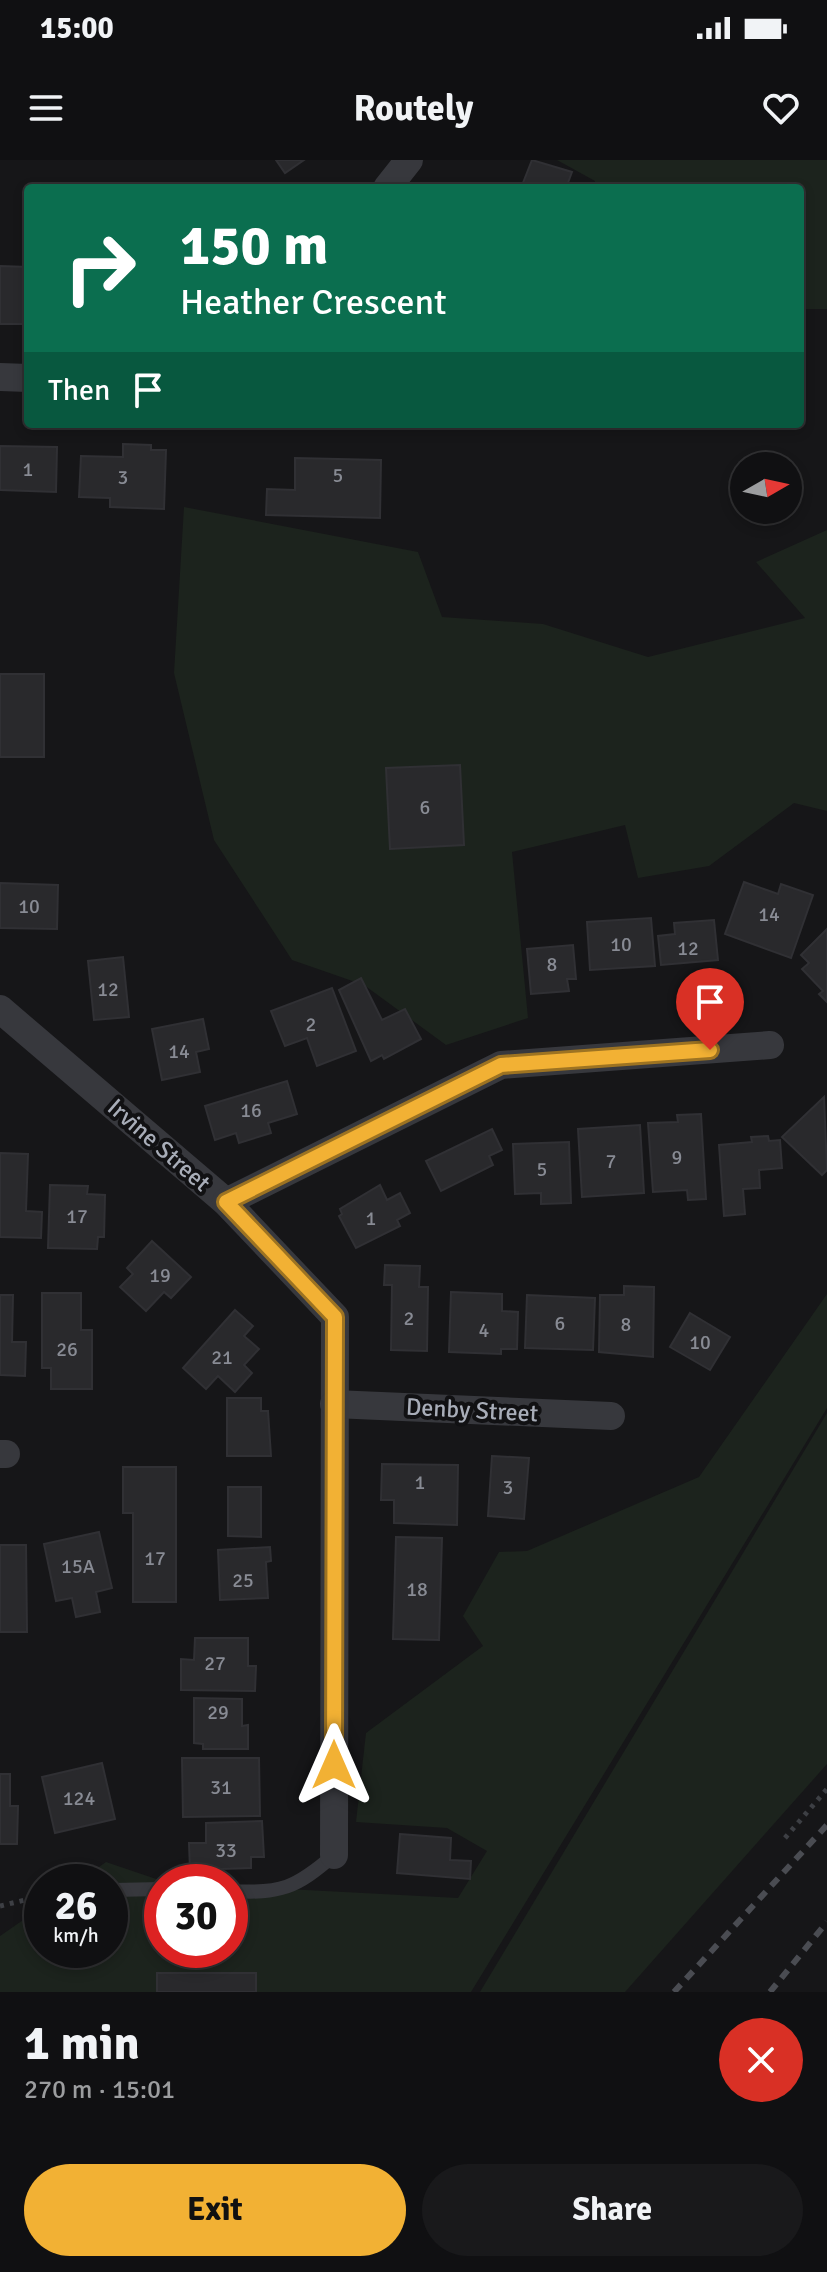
<!DOCTYPE html>
<html lang="en">
<head>
<meta charset="utf-8">
<style>
	body { margin:0; font-family:Signika,sans-serif; background:#19191b; color:#f1f3f6; height:100vh; display:flex; flex-direction:column; font-size:30px; white-space:nowrap }
	* { box-sizing:border-box; margin:0 }
	p { font-size:26px; color:#9c9d9f }
	.icon { flex:none; width:44px; height:44px; fill:none; stroke:currentColor; stroke-width:2; stroke-linecap:round; stroke-linejoin:round }
	.map { position:relative; height:1832px; overflow:hidden }
	.sheet { display:flex; flex-direction:column; background:#101012; flex:1 }
	.sheet>* { flex:none }
	.banner { position:absolute; left:24px; top:24px; width:780px; height:244px; border-radius:8px; box-shadow:0 4px 12px #0003,0 0 0 2px #303032; background:#0b6e4f; color:#fff; overflow:hidden }
	.needle { width:52px; rotate:81deg }
	.fabs { position:absolute; left:730px; top:292px; display:grid; gap:16px }
	.fabs a { display:grid; place-items:center; width:72px; height:72px; border-radius:50%; background:#101012; box-shadow:0 4px 12px #0003,0 0 0 2px #303032; font-size:40px }
	.speed { position:absolute; left:24px; top:1704px; display:flex; gap:16px; font-size:40px; font-weight:700; text-align:center }
	.speed>* { display:grid; place-content:center; width:104px; height:104px; border-radius:50%; background:#101012; box-shadow:0 4px 12px #0003,0 0 0 2px #303032; line-height:1 }
	.speed small { font-size:20px; font-weight:400 }
	.speed .limit { border:12px solid #d22; background:#fff; color:#111 }
	.pin { position:absolute; display:grid; place-items:center; width:68px; height:68px; color:#fff; margin:-82px -34px; border-radius:50% 50% 50% 0; rotate:-45deg; box-shadow:0 0 8px #0007 }
	.pin .icon { rotate:45deg }
	.me { position:absolute; width:88px; margin:-44px; rotate:0deg; stroke-linejoin:round; filter:drop-shadow(0 0 6px #0008) }
	.turn { display:flex; align-items:center; gap:28px; height:168px; padding:0 24px; font-size:36px }
	.turn .icon { width:104px; height:104px; stroke-width:2.5 }
	.turn b { display:block; font-size:56px; line-height:68px }
	.then { display:flex; align-items:center; height:76px; padding:0 24px; background:#0003; gap:16px; font-size:30px }
	.round { display:grid; place-items:center; flex:none; width:84px; height:84px; border-radius:42px; background:#19191b }
	.headline { display:flex; align-items:center; justify-content:space-between; height:136px; padding:0 24px }
	h1 { font-size:48px; font-weight:700; line-height:60px }
	.primary-button { display:flex; gap:16px; margin-top:auto; padding:16px 24px }
	.primary-button a { flex:1; height:92px; border-radius:48px; background:#f2b134; color:#111; font-size:32px; font-weight:700; line-height:92px; text-align:center }
	.primary-button a+a { background:#19191b; color:#f1f3f6 }
	.status { display:flex; justify-content:space-between; align-items:center; height:56px; padding:0 40px; background:#101012; direction:ltr }
	.status svg { height:22px; fill:currentColor }
	header { display:flex; justify-content:space-between; align-items:center; height:104px; padding:0 24px; background:#101012; font-size:36px; font-weight:700 }
	.map>svg:first-child { display:block }
	.green { fill:#1c231d }
	.building { fill:#29292c; stroke:#303034; stroke-width:2 }
	.lines { fill:none; stroke-linecap:round; stroke-linejoin:round }
	.path { stroke:#3d3f44; stroke-width:5; stroke-dasharray:4 6; stroke-linecap:butt }
	.service { stroke:#37383d; stroke-width:14 }
	.minor { stroke:#37383d; stroke-width:28 }
	.rail { stroke:#4a4c52; stroke-width:6; stroke-dasharray:10 8; stroke-linecap:butt }
	.route-casing { stroke:#9d7322; stroke-width:20 }
	.route { stroke:#f2b134; stroke-width:14 }
	.labels { text-anchor:middle; dominant-baseline:central; stroke-width:8; stroke-linejoin:round; paint-order:stroke }
	.number-label { font-size:20px; fill:#888b94 }
	.street-label { font-size:24px; fill:#a8adb8; stroke:#111113 }
</style>
</head>
<body>
<div class="status"><b>15:00</b><svg viewBox="0 0 49 12"><path d="M0 12V9h3v3zM5 12V6h3v6zM10 12V3h3v9zM15 12V0h3v12zM26 1h20v11H26zM47 4h2v5h-2z"/></svg></div>
<header><svg class="icon" aria-label="menu" viewBox="0 0 24 24"><path d="M4 6h16M4 12h16M4 18h16"/></svg>Routely<svg class="icon" aria-label="heart" viewBox="0 0 24 24"><path d="M12 20l-8-8c-3-5 5-10 8-4 3-6 11-1 8 4z"/></svg></header>
<div class="map">
<svg width="827" height="1832" viewBox="0 0 827 1832">
	<rect width="100%" height="100%" fill="#161618"/>
	<!-- green -->
	<g class="green">
		<path d="M557 0H827V149H800V28H593L595 21Z"/>
		<path d="M184 347 418 392 442 457 543 464 648 497 805 458 756 402 827 370V651L794 643 709 706 638 718 625 665 512 692 528 858 446 885 364 825 292 800 214 680 174 513Z"/>
		<path d="M827 1134V1248L471 1832H0V1776L42 1747V1790H110V1722H78L106 1702 165 1722 162 1790H230V1726L458 1738 487 1691 447 1668 356 1662 366 1573 483 1486 463 1456 499 1392 527 1391 699 1317Z"/>
		<path d="M827 1253V1604L625 1832H480Z"/>
	</g>
	<!-- building -->
	<g class="building">
		<path d="M276 0H304L285 13Z"/>
		<path d="M532 0 572 12 566 28H521Z"/>
		<path d="M0 106 28 107V164H0Z"/>
		<path d="M123 284 151 285V290H166L164 349 110 347V338L79 337 81 296 123 297Z"/>
		<path d="M0 286 57 287 56 332 0 330Z"/>
		<path d="M295 298 381 300 380 358 266 355 267 329 295 330Z"/>
		<rect x="0" y="514" width="44" height="83"/>
		<path d="M460 605 464 685 390 689 386 608Z"/>
		<path d="M744 722 778 734 781 724 813 735 791 798 725 774Z"/>
		<path d="M0 723 58 725 57 769 0 768Z"/>
		<path d="M651 758 655 806 590 810 587 762Z"/>
		<path d="M714 760 718 800 661 805 658 776 675 774 674 763Z"/>
		<path d="M827 769V842L819 834 823 831 802 809 809 803 801 795Z"/>
		<path d="M573 785 576 819H567L569 831 531 834 527 789Z"/>
		<path d="M123 797 129 857 94 860 88 801Z"/>
		<path d="M361 818 382 860 405 849 421 879 384 899 382 895 371 901 339 830Z"/>
		<path d="M332 828 356 891 317 906 307 878 285 886 271 851Z"/>
		<path d="M203 859 209 889 196 892 200 912 162 920 152 869Z"/>
		<path d="M287 921 297 954 268 963 271 973 239 983 236 973 215 980 205 946Z"/>
		<path d="M824 937 827 1010 822 1015 782 977Z"/>
		<path d="M701 954 706 1039 688 1040 687 1030 653 1032 648 963 678 962 677 955Z"/>
		<path d="M640 965 644 1033 582 1037 578 969Z"/>
		<path d="M492 969 502 990 489 996 493 1005 441 1031 426 1001Z"/>
		<path d="M768 976 769 981 780 980 782 1008 759 1010 760 1028 743 1029 745 1054 724 1056 719 985 752 982 751 977Z"/>
		<path d="M569 982 571 1043 541 1044V1033L515 1034 513 984Z"/>
		<path d="M0 993 28 994 26 1051 42 1052 41 1078 0 1077Z"/>
		<path d="M50 1025 88 1026 87 1034 105 1035 104 1077H98L97 1089 48 1088Z"/>
		<path d="M380 1025 387 1040 400 1033 410 1053 397 1060 400 1066 356 1088 339 1056 342 1054 340 1049Z"/>
		<path d="M152 1081 191 1117 171 1138 164 1132 146 1151 120 1127 133 1114 127 1108Z"/>
		<path d="M385 1105 420 1106 419 1127H428L427 1191 391 1190 392 1125H384Z"/>
		<path d="M624 1126 654 1127 653 1197 599 1192 600 1135H624Z"/>
		<path d="M451 1132 502 1134V1151L518 1152 517 1189H501V1194L449 1192Z"/>
		<path d="M42 1133H81V1170H92V1229H51V1208H42Z"/>
		<path d="M0 1135H13L12 1182H26L25 1216 0 1215Z"/>
		<path d="M527 1135 595 1138 593 1190 525 1188Z"/>
		<path d="M235 1150 253 1166 244 1176 259 1189 244 1205 252 1213 235 1232 218 1216 206 1229 183 1208Z"/>
		<path d="M690 1153 730 1177 710 1210 670 1187Z"/>
		<path d="M227 1238H261V1251H268L271 1296H227Z"/>
		<path d="M492 1296 529 1298 524 1359 488 1356Z"/>
		<path d="M382 1304 458 1305 457 1365 394 1363V1340H381Z"/>
		<path d="M123 1307H176V1442H133V1353H123Z"/>
		<path d="M228 1327H261V1377L228 1376Z"/>
		<path d="M99 1372 112 1428 96 1432 100 1452 76 1457 72 1438 56 1441 44 1384Z"/>
		<path d="M396 1377 442 1378 439 1480 393 1479Z"/>
		<path d="M0 1385H26L27 1472H0Z"/>
		<path d="M270 1387 271 1401 266 1402 268 1438 220 1440 218 1390Z"/>
		<path d="M195 1478H248V1506H256L255 1531 181 1530V1499L194 1500Z"/>
		<path d="M194 1538 242 1539V1566L248 1565V1589H203V1584L194 1583Z"/>
		<path d="M182 1598H259L260 1656 183 1657Z"/>
		<path d="M102 1603 115 1659 55 1673 42 1617Z"/>
		<path d="M0 1614H10V1646H18L17 1684H0Z"/>
		<path d="M262 1661 264 1697H251V1708L190 1710 189 1683H206V1663Z"/>
		<path d="M400 1674 451 1678 450 1700 471 1701 470 1719 397 1713Z"/>
		<rect x="157" y="1813" width="99" height="19"/>
	</g>
	<g class="lines">
		<!-- path -->
		<g class="path">
			<path d="M785 1678 827 1629"/>
			<path d="M0 1746 42 1736"/>
		</g>
		<!-- service -->
		<g class="service">
			<path d="M113 1730 162 1729"/>
			<path d="M230 1731C281 1734 296 1728 334 1695"/>
		</g>
		<!-- minor -->
		<g class="minor">
			<path d="M387 28 409 0"/>
			<path d="M0 217 28 218"/>
			<path d="M0 849 226 1042 335 1157 334 1695"/>
			<path d="M226 1042 501 905 770 885"/>
			<path d="M334 1244 611 1256"/>
			<path d="M0 1294H6"/>
		</g>
		<!-- rail -->
		<g class="rail">
			<path d="M674 1832 827 1665"/>
			<path d="M770 1832 827 1762"/>
		</g>
	</g>
	<g class="lines">
		<defs>
			<path id="route" d="M334 1605 335 1157 226 1042 501 905 710 890"/>
		</defs>
		<!-- route casing -->
		<use href="#route" class="route-casing"/>
		<!-- route -->
		<use href="#route" class="route"/>
	</g>
	<g class="labels">
		<!-- number labels -->
		<g class="number-label">
			<text x="28" y="309">1</text>
			<text x="338" y="315">5</text>
			<text x="123" y="317">3</text>
			<text x="425" y="647">6</text>
			<text x="29" y="746">10</text>
			<text x="769" y="754">14</text>
			<text x="621" y="784">10</text>
			<text x="688" y="788">12</text>
			<text x="552" y="804">8</text>
			<text x="108" y="829">12</text>
			<text x="311" y="864">2</text>
			<text x="179" y="891">14</text>
			<text x="251" y="950">16</text>
			<text x="677" y="997">9</text>
			<text x="611" y="1001">7</text>
			<text x="542" y="1009">5</text>
			<text x="77" y="1056">17</text>
			<text x="371" y="1058">1</text>
			<text x="160" y="1115">19</text>
			<text x="409" y="1158">2</text>
			<text x="560" y="1163">6</text>
			<text x="626" y="1164">8</text>
			<text x="484" y="1170">4</text>
			<text x="700" y="1182">10</text>
			<text x="67" y="1189">26</text>
			<text x="222" y="1197">21</text>
			<text x="420" y="1322">1</text>
			<text x="508" y="1327">3</text>
			<text x="155" y="1398">17</text>
			<text x="78" y="1406">15A</text>
			<text x="243" y="1420">25</text>
			<text x="417" y="1429">18</text>
			<text x="215" y="1503">27</text>
			<text x="218" y="1552">29</text>
			<text x="221" y="1627">31</text>
			<text x="79" y="1638">124</text>
			<text x="226" y="1690">33</text>
		</g>
		<!-- street labels -->
		<g class="street-label">
			<text transform="translate(159 985) rotate(41)">Irvine Street</text>
			<text transform="translate(472 1250) rotate(3)">Denby Street</text>
		</g>
	</g>
</svg>
<div class="fabs">
<a><svg class="needle" viewBox="-14 -14 28 28"><path d="M0-13l5 13h-10z" fill="#e53935"/><path d="M0 13l5-13h-10z" fill="#9c9d9f"/></svg></a>
</div>
<div class="speed"><div>26<small>km/h</small></div><div class="limit">30</div></div>
<div class="pin" style="left:710px;top:890px;background:#d93025"><svg class="icon" aria-label="arrive" viewBox="0 0 24 24"><path d="M6 21V4h12l-3 4 3 4H6"/></svg></div>
<svg class="me" style="left:334px;top:1605px" viewBox="-20 -20 40 40"><path d="M0-17L14 15 0 8-14 15z" fill="#f2b134" stroke="#fff" stroke-width="4"/></svg>
<div class="banner">
<div class="turn"><svg class="icon" aria-label="right" viewBox="0 0 24 24"><path d="M7 20v-9h11M14 6l5 5-5 5"/></svg><div><b>150 m</b>Heather Crescent</div></div>
<div class="then">Then<svg class="icon" aria-label="arrive" viewBox="0 0 24 24"><path d="M6 21V4h12l-3 4 3 4H6"/></svg></div>
</div>
</div>
<section class="sheet">
<div class="headline"><div><h1>1 min</h1><p>270 m · 15:01</p></div><a class="round" style="background:#d93025;color:#fff"><svg class="icon" aria-label="close" viewBox="0 0 24 24"><path d="M6 6l12 12M18 6L6 18"/></svg></a></div>
<div class="primary-button"><a>Exit</a><a>Share</a></div>
</section>
</body>
</html>
